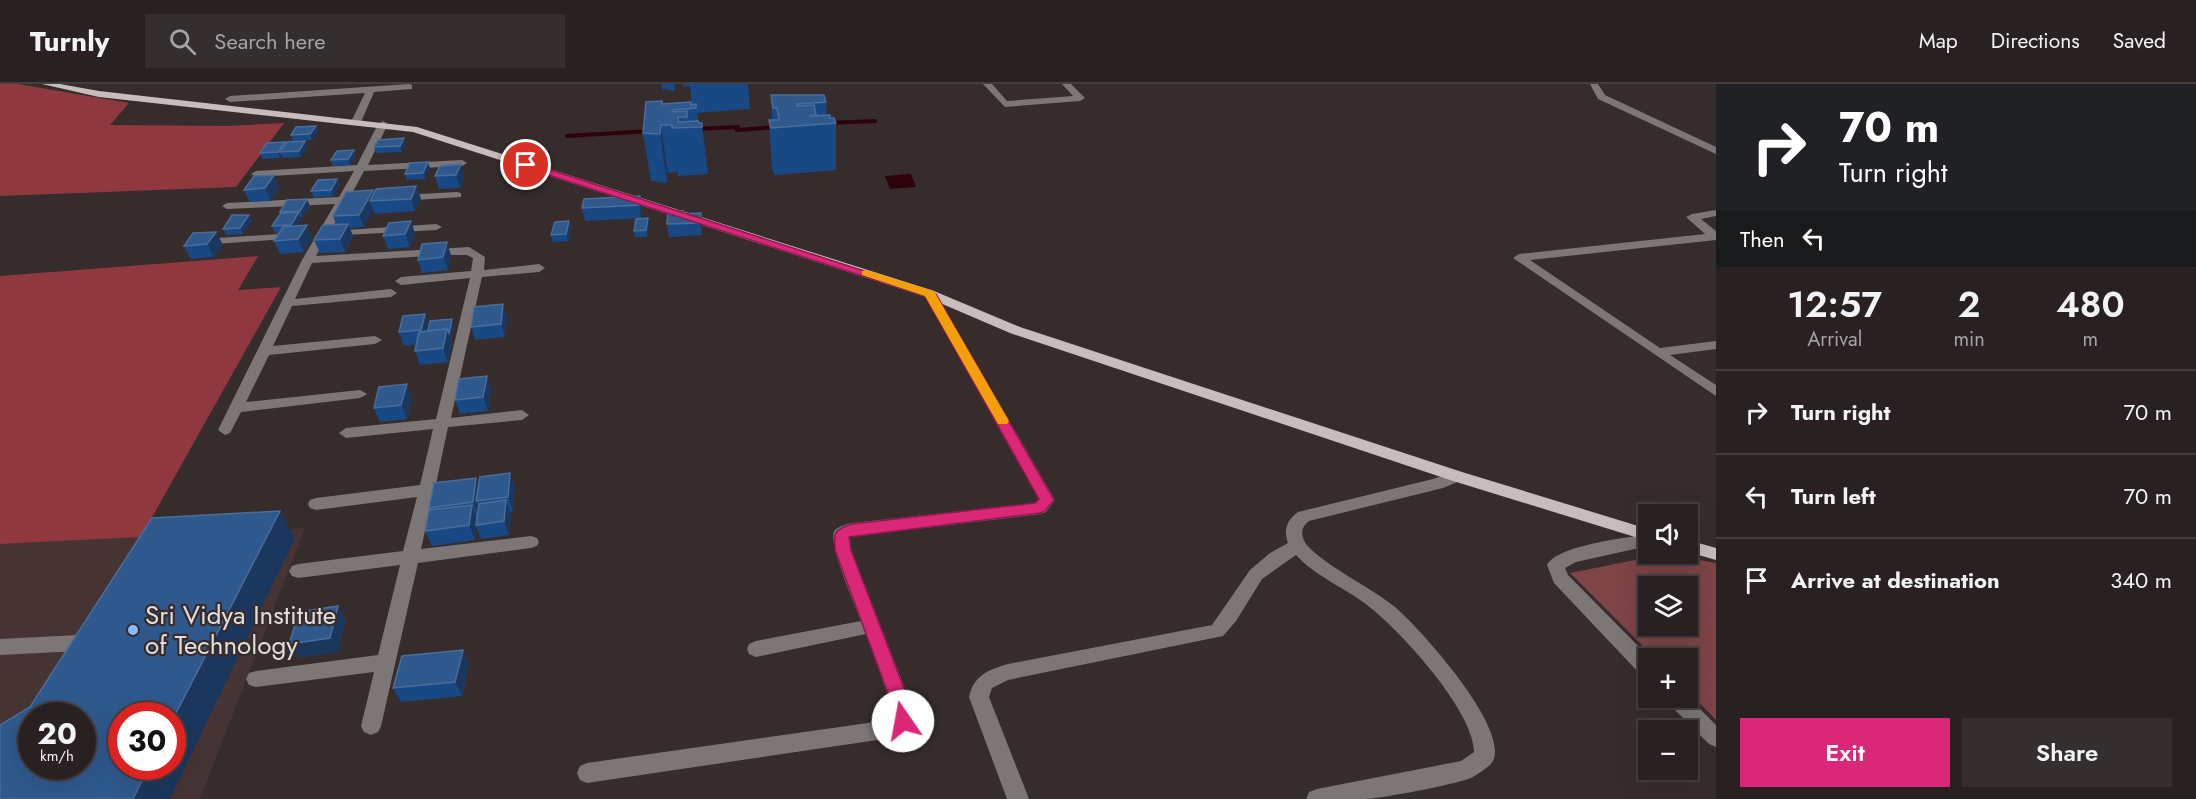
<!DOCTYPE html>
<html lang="en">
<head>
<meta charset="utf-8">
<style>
	body { margin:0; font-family:Jost,sans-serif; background:#352e2e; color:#f1f3f6; height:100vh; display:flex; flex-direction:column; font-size:22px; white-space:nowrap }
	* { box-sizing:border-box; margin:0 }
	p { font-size:20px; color:#a5a3a5 }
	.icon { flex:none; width:33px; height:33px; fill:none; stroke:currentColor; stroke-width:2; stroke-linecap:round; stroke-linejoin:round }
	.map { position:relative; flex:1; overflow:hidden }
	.drawer { display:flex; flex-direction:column; background:#292121; width:480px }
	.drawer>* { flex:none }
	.hud { background:#202124; color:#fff; overflow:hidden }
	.fabs { position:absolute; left:1638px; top:420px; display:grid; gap:12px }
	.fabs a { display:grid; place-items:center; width:60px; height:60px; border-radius:0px; background:#292121; box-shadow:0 6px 24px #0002,0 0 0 2px #453e3f; font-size:30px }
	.speed { position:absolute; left:18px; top:618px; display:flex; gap:12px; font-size:30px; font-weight:700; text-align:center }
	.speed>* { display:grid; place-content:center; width:78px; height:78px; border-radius:50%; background:#292121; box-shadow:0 6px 24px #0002,0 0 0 2px #453e3f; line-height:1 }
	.speed small { font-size:15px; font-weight:400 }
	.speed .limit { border:9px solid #d22; background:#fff; color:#111 }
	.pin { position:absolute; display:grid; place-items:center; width:51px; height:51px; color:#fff; margin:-26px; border:3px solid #fff; border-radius:50%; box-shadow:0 2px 6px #0007 }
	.me { position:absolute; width:66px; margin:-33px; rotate:348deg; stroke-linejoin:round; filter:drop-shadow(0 0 4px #0008) }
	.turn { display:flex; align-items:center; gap:21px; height:126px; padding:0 24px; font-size:27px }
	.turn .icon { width:78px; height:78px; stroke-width:2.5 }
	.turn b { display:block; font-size:42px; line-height:51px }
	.then { display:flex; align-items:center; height:57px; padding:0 24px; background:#0003; gap:12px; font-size:22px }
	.eta { display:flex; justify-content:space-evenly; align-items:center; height:102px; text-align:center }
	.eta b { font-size:36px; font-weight:600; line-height:42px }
	.primary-button { display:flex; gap:12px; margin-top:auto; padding:12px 24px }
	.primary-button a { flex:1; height:69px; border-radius:0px; background:#db2777; color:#fff; font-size:24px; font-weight:600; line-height:69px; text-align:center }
	.primary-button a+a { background:#352e2e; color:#f1f3f6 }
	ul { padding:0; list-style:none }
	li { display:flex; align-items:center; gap:18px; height:84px; padding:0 24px; border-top:2px solid #453e3f }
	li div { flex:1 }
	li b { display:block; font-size:22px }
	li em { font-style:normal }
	header { display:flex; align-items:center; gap:36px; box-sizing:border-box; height:84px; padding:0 30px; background:#292121; border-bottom:2px solid #453e3f }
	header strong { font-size:28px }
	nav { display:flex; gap:33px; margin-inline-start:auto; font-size:21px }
	.search { width:420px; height:54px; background:#352e2e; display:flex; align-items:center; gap:15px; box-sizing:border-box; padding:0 21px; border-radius:0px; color:#a5a3a5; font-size:22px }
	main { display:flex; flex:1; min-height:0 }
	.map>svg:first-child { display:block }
	.built { fill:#463434; fill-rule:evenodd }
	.green { fill:#7e4446; fill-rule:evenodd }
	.forest { fill:#903840 }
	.water { fill:#2d0208 }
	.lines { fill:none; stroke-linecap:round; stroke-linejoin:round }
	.stream { stroke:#2d0208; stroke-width:4 }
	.minor { fill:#7c7676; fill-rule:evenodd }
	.major { fill:#c8bcbc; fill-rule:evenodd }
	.wall { fill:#194984 }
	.shaded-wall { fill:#1c375d }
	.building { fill:#2f598d; stroke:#4b6d9a; stroke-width:1.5; fill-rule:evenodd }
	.route { fill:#db2777; stroke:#8e194d; stroke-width:1.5 }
	.slow { fill:#f59e0b }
	.poi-dot { fill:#8abafc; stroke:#372c2c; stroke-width:2 }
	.labels { text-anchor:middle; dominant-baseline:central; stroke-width:4.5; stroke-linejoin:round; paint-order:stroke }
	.near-poi-label { font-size:26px; fill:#e3dcdc; stroke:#372c2c; text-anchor:start }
</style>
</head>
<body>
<header>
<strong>Turnly</strong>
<div class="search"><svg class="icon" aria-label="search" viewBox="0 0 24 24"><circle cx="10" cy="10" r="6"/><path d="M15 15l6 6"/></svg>Search here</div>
<nav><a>Map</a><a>Directions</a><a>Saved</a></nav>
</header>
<main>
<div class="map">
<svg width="1716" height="715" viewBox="0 0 1716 715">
	<rect width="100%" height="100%" fill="#372c2c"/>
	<!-- built -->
	<path class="built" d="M305 444 200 715H0V460ZM32 632H82V682H32ZM122 632H172V682H122Z"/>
	<!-- green -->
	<path class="green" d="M1665 470 1716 479V636L1688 607V574H1655L1570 489ZM1648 502H1688V542H1648Z"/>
	<!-- forest -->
	<g class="forest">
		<path d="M0 0H18L129 19 110 41 228 42 284 39 236 103 0 112Z"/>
		<path d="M258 172 238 206 281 203 141 453 0 460V192Z"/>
	</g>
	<!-- water -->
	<path class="water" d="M911 90 916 103 890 105 885 92Z"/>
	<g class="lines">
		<!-- stream -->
		<g class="stream">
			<path d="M828 39 875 37"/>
			<path d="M696 45 738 43 737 46 776 43"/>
			<path d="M567 52 650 47"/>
		</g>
		<!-- minor -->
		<g class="minor">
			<path d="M409 0 412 1V5L374 8 361 38 356 41 351 38 365 9 230 18 225 15 230 12Z"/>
			<path d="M983 0H992L1007 17 1073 12 1062 0H1071L1085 14 1080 17 1005 23Z"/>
			<path d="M1590 0H1598L1605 11 1716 63V70L1598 15Z"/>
			<path d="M383 37 388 40 368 81 462 76 467 79 462 82 364 87 350 113 355 116 346 119 331 147 436 140 442 143 436 146 327 152 316 172 469 163 485 173 484 186 539 180 545 184 539 188 482 193 451 334 522 326 529 331 522 336 448 343 436 400 443 405 441 409 433 411 421 465 531 452 537 454 539 458 537 462 531 464 418 479 381 642 378 648 371 651 364 648 361 642 374 588 256 603 249 601 246 595 249 589 256 587 378 571 400 481 298 494 292 492 289 487 292 482 298 480 403 467 417 413 316 426 310 424 308 420 310 416 316 414 420 401 433 345 346 354 339 349 346 344 436 335 470 194 401 201 395 197 401 193 471 187 473 174 467 171H445L312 179 295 215 391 205 397 209 391 213 292 222 273 262 375 252 382 256 375 260 269 271 246 318 360 306 367 310 360 314 241 328 230 349 225 351 218 346 302 176 335 120 227 125 222 122 227 119 339 113 354 87 256 93 251 90 256 87 357 81 378 40Z"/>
			<path d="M457 108 461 109V113L401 117 396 114 401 111Z"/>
			<path d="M1716 126V132L1701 135 1716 147V156L1530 176 1660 264 1716 257V265L1670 271 1716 301V312L1513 174 1519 170 1705 150 1686 133 1692 130Z"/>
			<path d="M295 149 301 152 299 154 202 161 196 158 202 155Z"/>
			<path d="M930 206 936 210 1055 416 1046 428 1040 430 850 453 851 466 911 620 913 637 910 643 884 655 587 699 580 696 577 689 580 682 587 679 882 637 893 632 891 620 866 550 756 573 749 570 747 565 749 560 756 557 861 537C856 523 826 456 835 446 838 443 847 440 852 439L1035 419 1039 415 924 210Z"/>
			<path d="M1456 387 1462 388 1464 392 1462 396 1443 404 1309 437C1301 443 1300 451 1306 460 1322 480 1372 504 1395 523 1418 542 1516 650 1491 680 1487 684 1478 690 1473 693 1459 700 1383 714 1366 715 1346 715 1326 715 1306 715L1309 708 1317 705 1461 677 1474 668C1474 627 1400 546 1367 521 1345 504 1315 492 1296 471L1262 495 1236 537 1223 552 1008 596 992 604 989 613 1029 715H1007L969 613C974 591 988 586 1008 580L1212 541 1250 486 1270 469 1288 459C1283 446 1287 436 1298 428L1433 395Z"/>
			<path d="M1648 450V462L1576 478 1565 484 1568 491 1650 574 1648 593 1641 591 1554 499 1547 481C1558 461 1626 454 1648 450Z"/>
			<path d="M79 551 86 554 88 559 86 564 79 567 0 571V555Z"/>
			<path d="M1688 613 1716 641V663L1709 660 1669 620 1666 614Z"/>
		</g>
		<!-- major -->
		<g class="major">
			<path d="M42 0H60L99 7 417 43 934 207 1020 243 1462 388 1648 445V457L1450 396 1010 249 926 213 413 48 99 13Z"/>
			<path d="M1688 456 1716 464V476L1688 468Z"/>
		</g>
	</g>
	<!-- wall -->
	<g class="wall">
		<path d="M661 0H675V7L662 5Z"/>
		<path d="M683 0H748L750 25 697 29 699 39H702L708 90 678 92V88L668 89 667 99 651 97 643 49 662 17 663 20H692L690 2 683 3Z"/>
		<path d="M771 11 826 18 827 31 836 39V86L774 91 772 84 769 36H772Z"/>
		<path d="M318 48 312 56 293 57 291 51Z"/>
		<path d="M305 57 308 63 301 73 283 74 282 72 280 74 262 75 260 69 286 60Z"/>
		<path d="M406 60 402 68 376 69 374 63Z"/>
		<path d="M354 66 356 72 350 81 333 82 331 76Z"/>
		<path d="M461 80 464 93 460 104 439 105 435 92Z"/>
		<path d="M430 84 425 95 407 96 405 90Z"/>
		<path d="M274 91 279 104 271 117 250 118 244 106Z"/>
		<path d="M337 95 340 101 333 112 314 114 311 107Z"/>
		<path d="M416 102 421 115 415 127 375 130 373 126 364 143 350 144 353 152 345 168 320 169 314 156 336 140 333 132 373 106 374 109Z"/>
		<path d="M640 112 642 125 641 134 585 137 582 124Z"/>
		<path d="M310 122 303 133H301V135L297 142 312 154 304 168 280 170 274 157 280 149H275L272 142 280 130V128Z"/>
		<path d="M701 129 702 142V151L669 153 667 140 683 130Z"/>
		<path d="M249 131 252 137 243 150 226 151 223 145Z"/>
		<path d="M648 134 649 140 647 153H635L634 147Z"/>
		<path d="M411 137 415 150 410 163 388 165 383 152Z"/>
		<path d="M569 137 571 144 568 157 553 158 551 151Z"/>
		<path d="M216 148 223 161 214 173 191 175 184 162Z"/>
		<path d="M451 171 448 186 422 189 418 176Z"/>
		<path d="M503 220 507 233 505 253 475 256 471 243Z"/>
		<path d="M452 235 454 242 451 256 452 259 448 278 420 281 415 267 417 260 404 262 399 248Z"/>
		<path d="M487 292 491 306 488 327 460 330 455 316Z"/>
		<path d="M412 314 407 335 380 338 374 324Z"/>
		<path d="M479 400 515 403 513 427 510 428 511 431 509 451 481 455 476 442 475 456 432 462 425 447 430 426 429 424Z"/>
		<path d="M469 580 462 612 401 618 393 604Z"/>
	</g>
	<!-- shaded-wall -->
	<g class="shaded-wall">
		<path d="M702 39 708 86V90L702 43Z"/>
		<path d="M661 41 668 89 667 99 660 50Z"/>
		<path d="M316 42 318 48 312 56 310 50Z"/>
		<path d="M404 54 406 60 402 68 400 62Z"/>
		<path d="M305 57 308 63 301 73 299 67Z"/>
		<path d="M285 58 288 64 280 68 282 72 280 74 278 68Z"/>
		<path d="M354 66 356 72 350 81 348 75Z"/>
		<path d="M428 78 430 84 425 95 423 89Z"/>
		<path d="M461 80 464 93 460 104 456 91Z"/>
		<path d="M274 91 279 104 271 117 265 104Z"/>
		<path d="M337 95 340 101 333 112 331 106Z"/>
		<path d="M416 102 421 115 415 127 411 115Z"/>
		<path d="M373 106 377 117H370L373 126 364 143 359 131Z"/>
		<path d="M640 112 642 125 641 134 639 121Z"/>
		<path d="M307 115 310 122 303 133 300 127Z"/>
		<path d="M299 128 301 135 293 148 291 141Z"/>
		<path d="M701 129 702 142V151L700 139Z"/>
		<path d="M249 131 252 137 243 150 240 144Z"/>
		<path d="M648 134 649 140 647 153 646 146Z"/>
		<path d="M411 137 415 150 410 163 405 150Z"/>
		<path d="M569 137 571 144 568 157 566 150Z"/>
		<path d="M348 140 353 152 345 168 340 155Z"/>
		<path d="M307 141 312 154 304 168 298 155Z"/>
		<path d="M216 148 223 161 214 173 207 160Z"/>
		<path d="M447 158 451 171 448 186 443 173Z"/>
		<path d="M503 220 507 233 505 253 501 240Z"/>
		<path d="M425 230 430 243 426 259 421 246Z"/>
		<path d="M452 235 454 242 451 256 452 259 448 278 443 264 447 245Z"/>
		<path d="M487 292 491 306 488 327 483 313Z"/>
		<path d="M407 300 412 314 407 335 401 321Z"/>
		<path d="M510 389 515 403 513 427 508 413Z"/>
		<path d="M476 394 482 408 476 417 479 425 478 432 473 418Z"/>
		<path d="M506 416 511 431 509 451 504 437Z"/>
		<path d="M472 421 477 435 475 456 469 441Z"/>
		<path d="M280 427 295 454 170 715H133L149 682H172V637Z"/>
		<path d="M338 522 346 536 338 568 298 574 289 560Z"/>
		<path d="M463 566 469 580 462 612 455 598Z"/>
	</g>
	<!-- building -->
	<g class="building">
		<path d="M771 11H824L826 18 797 20V22L814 21 816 31 809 32 830 31V34H834L836 39 771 44 769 36H779L777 24H773Z"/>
		<path d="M662 17V20L691 18V21L696 20V24L673 26 672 28 687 27V33H678V38L698 37 699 39H702V43L672 44V41H661L660 50 643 49 646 18Z"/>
		<path d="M316 42 310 50 291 51 296 43Z"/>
		<path d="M404 54 400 62 374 63 378 56Z"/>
		<path d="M305 57 299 67 280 68 287 58Z"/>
		<path d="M285 58 278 68 260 69 267 59Z"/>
		<path d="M354 66 348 75 331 76 337 67Z"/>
		<path d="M428 78 423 89 405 90 410 79Z"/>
		<path d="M461 80 456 91 435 92 440 82Z"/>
		<path d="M274 91 265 104 244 106 254 92Z"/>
		<path d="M337 95 331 106 311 107 318 96Z"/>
		<path d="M416 102 411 115 370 117 376 105Z"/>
		<path d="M373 106 359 131 333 132 346 108Z"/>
		<path d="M640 112 639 121 582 124 584 115Z"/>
		<path d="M307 115 300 127 280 128 287 116Z"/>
		<path d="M668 127H683V130L701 129 700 139 667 140Z"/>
		<path d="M299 128 291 141 272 142 281 129Z"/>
		<path d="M232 131H249L240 144 223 145Z"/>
		<path d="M648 134 646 146 634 147 636 135Z"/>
		<path d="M411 137 405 150 383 152 389 139Z"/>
		<path d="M569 137 566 150 551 151 555 138Z"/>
		<path d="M348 140 340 155 314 156 323 141Z"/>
		<path d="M307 141 298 155 274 157 283 143Z"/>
		<path d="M216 148 207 160 184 162 193 149Z"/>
		<path d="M447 158 443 173 418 176 422 160Z"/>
		<path d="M503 220 501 240 471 243 474 223Z"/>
		<path d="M425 230 421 246 399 248 403 232Z"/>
		<path d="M452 235 449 249 447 245 428 247 430 237Z"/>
		<path d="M447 245 443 264 415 267 419 248Z"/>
		<path d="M487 292 483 313 455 316 459 295Z"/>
		<path d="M407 300 401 321 374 324 379 303Z"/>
		<path d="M510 389 508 413 476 417 480 393Z"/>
		<path d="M476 394 473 418 429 424 434 399Z"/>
		<path d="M506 416 504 437 476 441 479 420Z"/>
		<path d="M472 421 469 441 425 447 429 426Z"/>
		<path d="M280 427 172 637V632H122V682H149L133 715H0V641L30 623 152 434ZM32 632H82V682H32Z"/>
		<path d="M338 522 330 554 289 560 299 528Z"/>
		<path d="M463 566 455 598 393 604 402 572Z"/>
	</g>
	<!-- route -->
	<path class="route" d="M523 79H529L936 210 1054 416 1045 427 1040 429 849 453 851 466 910 620 912 637 910 643 903 645 897 643 892 620 835 466C834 448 833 446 852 440L1035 419 1039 415 925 212 523 83Z"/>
	<!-- slow -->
	<path class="slow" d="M866 186 934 207 1009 337 1007 340H998L925 212 862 191V187Z"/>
	<!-- markers -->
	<circle class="poi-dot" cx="133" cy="546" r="6"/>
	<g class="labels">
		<!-- near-poi labels -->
		<g class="near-poi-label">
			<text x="145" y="531">Sri Vidya Institute<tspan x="145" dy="30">of Technology</tspan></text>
		</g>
	</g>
</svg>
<div class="fabs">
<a><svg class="icon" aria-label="sound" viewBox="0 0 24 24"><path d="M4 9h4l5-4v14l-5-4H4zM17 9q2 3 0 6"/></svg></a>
<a><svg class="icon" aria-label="layers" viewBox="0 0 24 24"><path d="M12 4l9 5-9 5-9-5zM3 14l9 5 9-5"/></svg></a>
<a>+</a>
<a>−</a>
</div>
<div class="speed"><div>20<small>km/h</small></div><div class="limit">30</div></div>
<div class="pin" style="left:526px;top:81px;background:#d93025"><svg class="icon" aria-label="arrive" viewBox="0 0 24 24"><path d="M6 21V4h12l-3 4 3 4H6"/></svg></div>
<svg class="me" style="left:903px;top:637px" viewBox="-20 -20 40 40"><circle r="19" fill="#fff"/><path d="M0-13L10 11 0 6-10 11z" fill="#db2777"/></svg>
</div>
<section class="drawer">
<div class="hud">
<div class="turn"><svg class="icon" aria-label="right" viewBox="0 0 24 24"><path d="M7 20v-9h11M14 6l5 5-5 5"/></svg><div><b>70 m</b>Turn right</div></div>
<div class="then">Then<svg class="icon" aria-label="left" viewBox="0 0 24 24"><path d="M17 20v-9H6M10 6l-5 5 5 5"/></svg></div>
</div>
<div class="eta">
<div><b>12:57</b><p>Arrival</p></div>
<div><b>2</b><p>min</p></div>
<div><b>480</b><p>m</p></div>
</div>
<ul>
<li><svg class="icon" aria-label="right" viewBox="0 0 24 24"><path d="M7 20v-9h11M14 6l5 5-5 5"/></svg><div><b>Turn right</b></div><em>70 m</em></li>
<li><svg class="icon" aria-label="left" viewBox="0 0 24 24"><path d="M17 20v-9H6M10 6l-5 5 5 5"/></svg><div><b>Turn left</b></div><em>70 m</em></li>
<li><svg class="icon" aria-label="arrive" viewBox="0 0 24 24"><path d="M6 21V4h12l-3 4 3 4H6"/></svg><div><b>Arrive at destination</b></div><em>340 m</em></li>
</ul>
<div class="primary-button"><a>Exit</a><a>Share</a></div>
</section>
</main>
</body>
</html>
